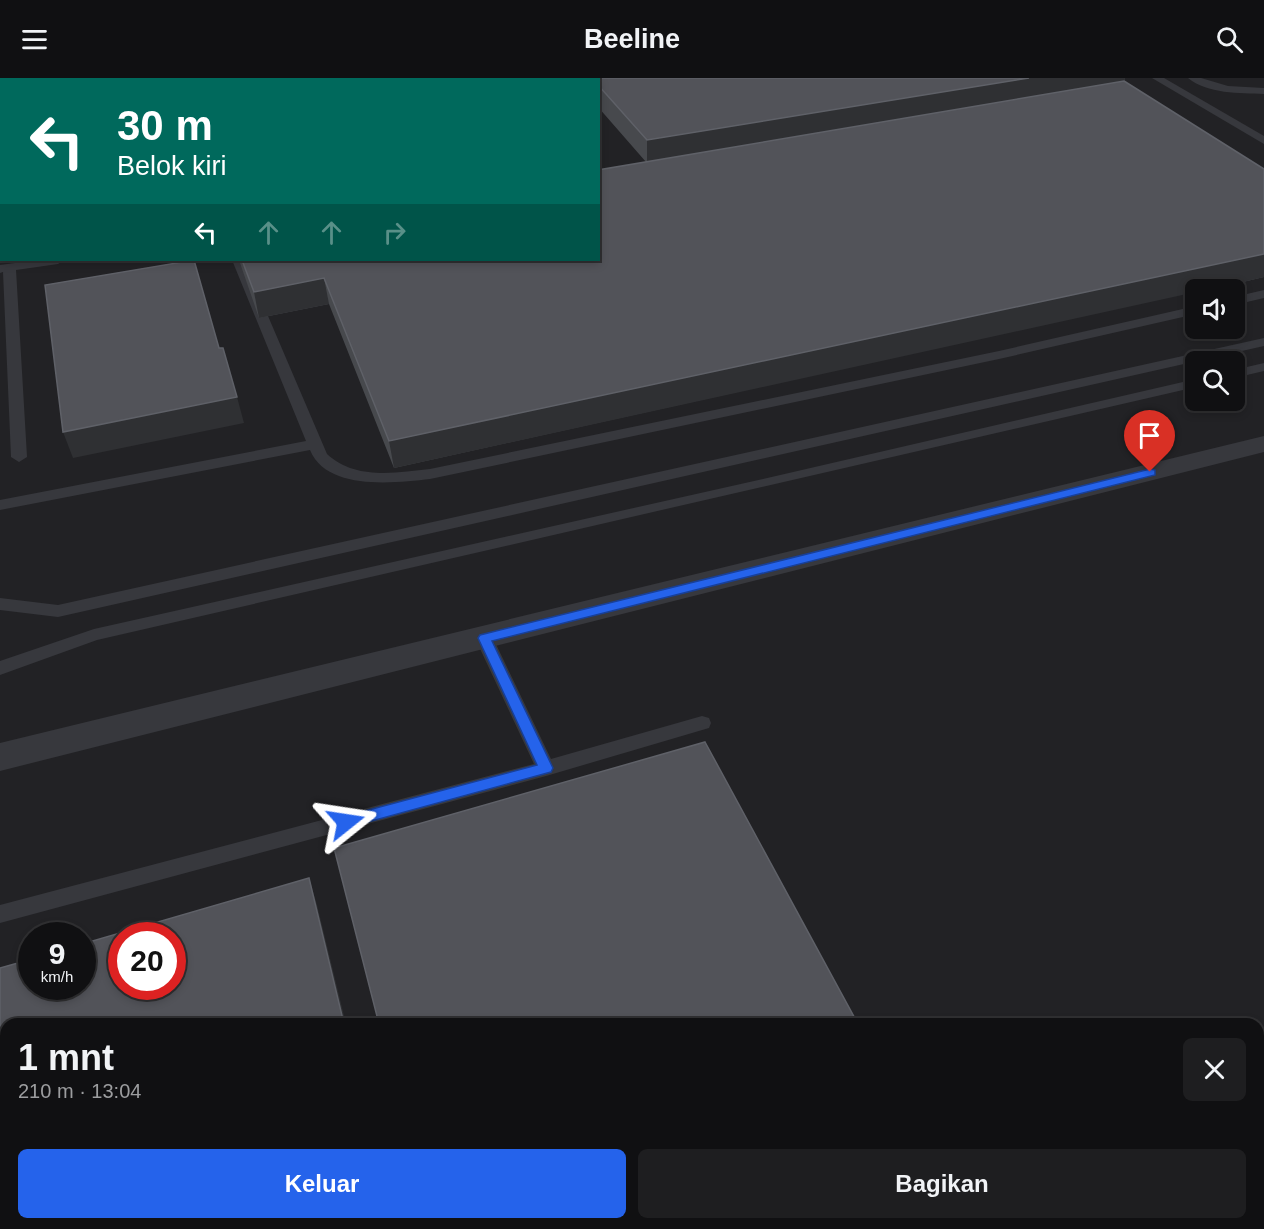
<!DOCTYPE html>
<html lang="id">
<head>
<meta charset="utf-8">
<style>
	body { margin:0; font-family:Arial,sans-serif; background:#1e1e20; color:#f1f3f6; height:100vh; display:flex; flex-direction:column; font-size:22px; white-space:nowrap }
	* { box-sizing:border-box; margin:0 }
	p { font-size:20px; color:#9c9d9f }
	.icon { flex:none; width:33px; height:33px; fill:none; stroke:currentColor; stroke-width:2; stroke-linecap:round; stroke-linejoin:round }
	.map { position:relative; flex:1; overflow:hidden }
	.details { position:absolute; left:0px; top:940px; width:1264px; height:212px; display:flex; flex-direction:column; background:#101012; border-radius:18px 18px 0 0; box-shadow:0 3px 9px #0003,0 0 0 2px #303032 }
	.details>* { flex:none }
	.guide { position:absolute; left:0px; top:0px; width:600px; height:183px; box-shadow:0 3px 9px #0003,0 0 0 2px #303032; background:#00695c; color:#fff; overflow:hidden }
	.fabs { position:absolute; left:1185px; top:201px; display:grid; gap:12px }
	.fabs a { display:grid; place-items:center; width:60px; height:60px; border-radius:9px; background:#101012; box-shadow:0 3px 9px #0003,0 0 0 2px #303032; font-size:30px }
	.speed { position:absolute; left:18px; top:844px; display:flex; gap:12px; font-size:30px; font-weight:700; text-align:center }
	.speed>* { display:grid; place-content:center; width:78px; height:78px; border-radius:50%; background:#101012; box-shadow:0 3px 9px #0003,0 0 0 2px #303032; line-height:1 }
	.speed small { font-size:15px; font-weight:400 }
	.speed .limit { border:9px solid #d22; background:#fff; color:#111 }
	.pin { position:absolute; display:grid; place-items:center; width:51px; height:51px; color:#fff; margin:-62px -26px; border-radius:50% 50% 50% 0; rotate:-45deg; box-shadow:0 0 6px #0007 }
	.pin .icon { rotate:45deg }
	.me { position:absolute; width:66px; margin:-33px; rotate:75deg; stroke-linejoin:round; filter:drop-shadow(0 0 4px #0008) }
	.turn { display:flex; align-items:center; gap:21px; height:126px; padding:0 18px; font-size:27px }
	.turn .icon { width:78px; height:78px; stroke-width:2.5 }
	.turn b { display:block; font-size:42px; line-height:51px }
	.lanes { display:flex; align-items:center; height:57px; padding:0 18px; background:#0003; justify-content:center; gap:30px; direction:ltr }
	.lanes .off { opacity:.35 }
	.round { display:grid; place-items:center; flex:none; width:63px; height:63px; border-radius:9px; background:#1e1e20 }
	.head { display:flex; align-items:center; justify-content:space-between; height:102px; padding:0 18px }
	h1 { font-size:36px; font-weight:600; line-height:45px }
	.button { display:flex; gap:12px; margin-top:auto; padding:12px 18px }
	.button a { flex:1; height:69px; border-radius:9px; background:#2563eb; color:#fff; font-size:24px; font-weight:600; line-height:69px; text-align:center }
	.button a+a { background:#1e1e20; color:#f1f3f6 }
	header { display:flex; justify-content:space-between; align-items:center; height:78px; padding:0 18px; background:#101012; font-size:27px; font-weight:600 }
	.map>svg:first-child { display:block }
	.built { fill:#222225; fill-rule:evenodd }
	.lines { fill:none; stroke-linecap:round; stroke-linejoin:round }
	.lane { fill:#37383d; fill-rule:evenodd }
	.street { fill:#37383d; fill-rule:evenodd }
	.wall { fill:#47494d }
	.shaded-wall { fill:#2f3033 }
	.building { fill:#525359; stroke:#5f6168; stroke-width:1.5; fill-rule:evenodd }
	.route { fill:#2563eb; stroke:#184099; stroke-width:1.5 }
</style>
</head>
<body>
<header><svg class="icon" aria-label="menu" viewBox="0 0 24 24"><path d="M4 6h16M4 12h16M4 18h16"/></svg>Beeline<svg class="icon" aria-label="search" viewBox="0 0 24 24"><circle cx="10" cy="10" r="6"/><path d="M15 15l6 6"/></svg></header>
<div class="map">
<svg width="1264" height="1151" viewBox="0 0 1264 1151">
	<rect width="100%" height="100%" fill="#161618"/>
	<!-- built -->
	<path class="built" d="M0 0H1264V1151H0ZM2 2H598V182H2ZM1196 212H1234V250H1196ZM1196 284H1234V322H1196ZM32 858H82V909H32ZM122 858H172V909H122ZM6 946H1258V1146H6Z"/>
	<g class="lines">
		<!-- lane -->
		<g class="lane">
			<path d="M85 0H105L84 2Z"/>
			<rect x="137" y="0" width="10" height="2"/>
			<path d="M1152 0H1164L1264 58V66Z"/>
			<path d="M1188 0H1201L1228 8 1264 10V16C1240 15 1207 16 1188 0Z"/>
			<rect x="0" y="10" width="2" height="6"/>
			<rect x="0" y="33" width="2" height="6"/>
			<rect x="0" y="53" width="2" height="6"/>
			<path d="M37 182H64L58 186 16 192 27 379 19 384 11 379 3 194 0 195V187Z"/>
			<path d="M232 182H244L327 376C355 402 395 395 430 391L999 273 1196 228V236L999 281 430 401C394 405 327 413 310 372L0 432V422L306 363Z"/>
			<path d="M1264 212V220L1234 227V219Z"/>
			<path d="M1264 260V268L58 539 0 532V520L58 527Z"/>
			<path d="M1264 285V293L1234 300V292Z"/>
			<path d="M1196 301V309L97 562 0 597V583L94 551 763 401Z"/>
			<path d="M484 554 490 556 493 560 551 681 702 638 709 640 711 645 709 650 546 698 0 845V827L534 686 475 560 478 556Z"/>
		</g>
		<!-- street -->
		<path class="street" d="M1264 358V374L0 693V665Z"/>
	</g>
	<!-- wall -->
	<path class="wall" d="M574 0H1125L1124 3 1264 91V199L1209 212H1196L394 390 329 226 259 240 239 182H598L646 84 598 29V2H575Z"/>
	<!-- shaded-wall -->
	<g class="shaded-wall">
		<path d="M269 0H336V2H257Z"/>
		<path d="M1029 0H1125L1123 6 647 85V62Z"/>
		<path d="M0 153H2V179L0 180Z"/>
		<path d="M1264 176V199L1209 212H1196V214L394 390 389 363Z"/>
		<path d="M324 200 329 226 259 240 254 214Z"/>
		<path d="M237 319 244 345 73 380 63 354Z"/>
		<path d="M309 800 317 827 346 946H344Z"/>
	</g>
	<!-- building -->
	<g class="building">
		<path d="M208 0H269L257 2H208Z"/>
		<path d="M339 0H516L518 2H340Z"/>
		<path d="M593 0H1029L647 62 598 7V2H594Z"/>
		<path d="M1124 3 1264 91V176L389 363 324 200 254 214 242 182H598V92Z"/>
		<rect x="0" y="114" width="2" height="39"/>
		<path d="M194 182 219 270H223L237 319 63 354 45 207Z"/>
		<path d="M705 664 858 946H379L334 770Z"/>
		<path d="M309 800 344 946H6V1146H392L393 1151H0V890L32 881V909H82V866ZM122 858H172V909H122Z"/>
		<path d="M430 1146H966L968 1151H431Z"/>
	</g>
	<!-- route -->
	<path class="route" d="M1150 391 1155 392V397L492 563 553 690 551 694 346 750 341 748 339 744 341 739 346 738 537 687 478 560 480 557Z"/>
</svg>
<div class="fabs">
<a><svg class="icon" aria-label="sound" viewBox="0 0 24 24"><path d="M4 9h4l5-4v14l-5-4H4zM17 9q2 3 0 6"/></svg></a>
<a><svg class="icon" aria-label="search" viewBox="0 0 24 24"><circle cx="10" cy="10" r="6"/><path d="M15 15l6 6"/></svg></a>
</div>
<div class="speed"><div>9<small>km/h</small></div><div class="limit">20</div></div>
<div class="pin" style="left:1150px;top:394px;background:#d93025"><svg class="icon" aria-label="arrive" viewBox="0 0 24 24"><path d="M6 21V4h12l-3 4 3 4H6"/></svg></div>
<svg class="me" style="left:346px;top:744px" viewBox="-20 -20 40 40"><path d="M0-17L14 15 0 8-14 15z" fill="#2563eb" stroke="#fff" stroke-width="4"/></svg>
<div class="guide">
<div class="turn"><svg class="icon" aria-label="left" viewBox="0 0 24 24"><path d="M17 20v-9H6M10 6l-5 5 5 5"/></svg><div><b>30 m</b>Belok kiri</div></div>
<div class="lanes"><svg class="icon" aria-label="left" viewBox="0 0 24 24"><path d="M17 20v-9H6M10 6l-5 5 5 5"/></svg><svg class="icon off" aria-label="ahead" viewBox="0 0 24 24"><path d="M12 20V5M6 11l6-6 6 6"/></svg><svg class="icon off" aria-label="ahead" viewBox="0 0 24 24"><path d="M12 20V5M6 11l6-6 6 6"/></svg><svg class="icon off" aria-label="right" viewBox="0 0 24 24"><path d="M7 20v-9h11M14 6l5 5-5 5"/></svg></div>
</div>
<section class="details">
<div class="head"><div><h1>1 mnt</h1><p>210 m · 13:04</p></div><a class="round"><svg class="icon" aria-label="close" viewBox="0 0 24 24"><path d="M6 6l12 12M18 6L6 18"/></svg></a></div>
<div class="button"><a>Keluar</a><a>Bagikan</a></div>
</section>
</div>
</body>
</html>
